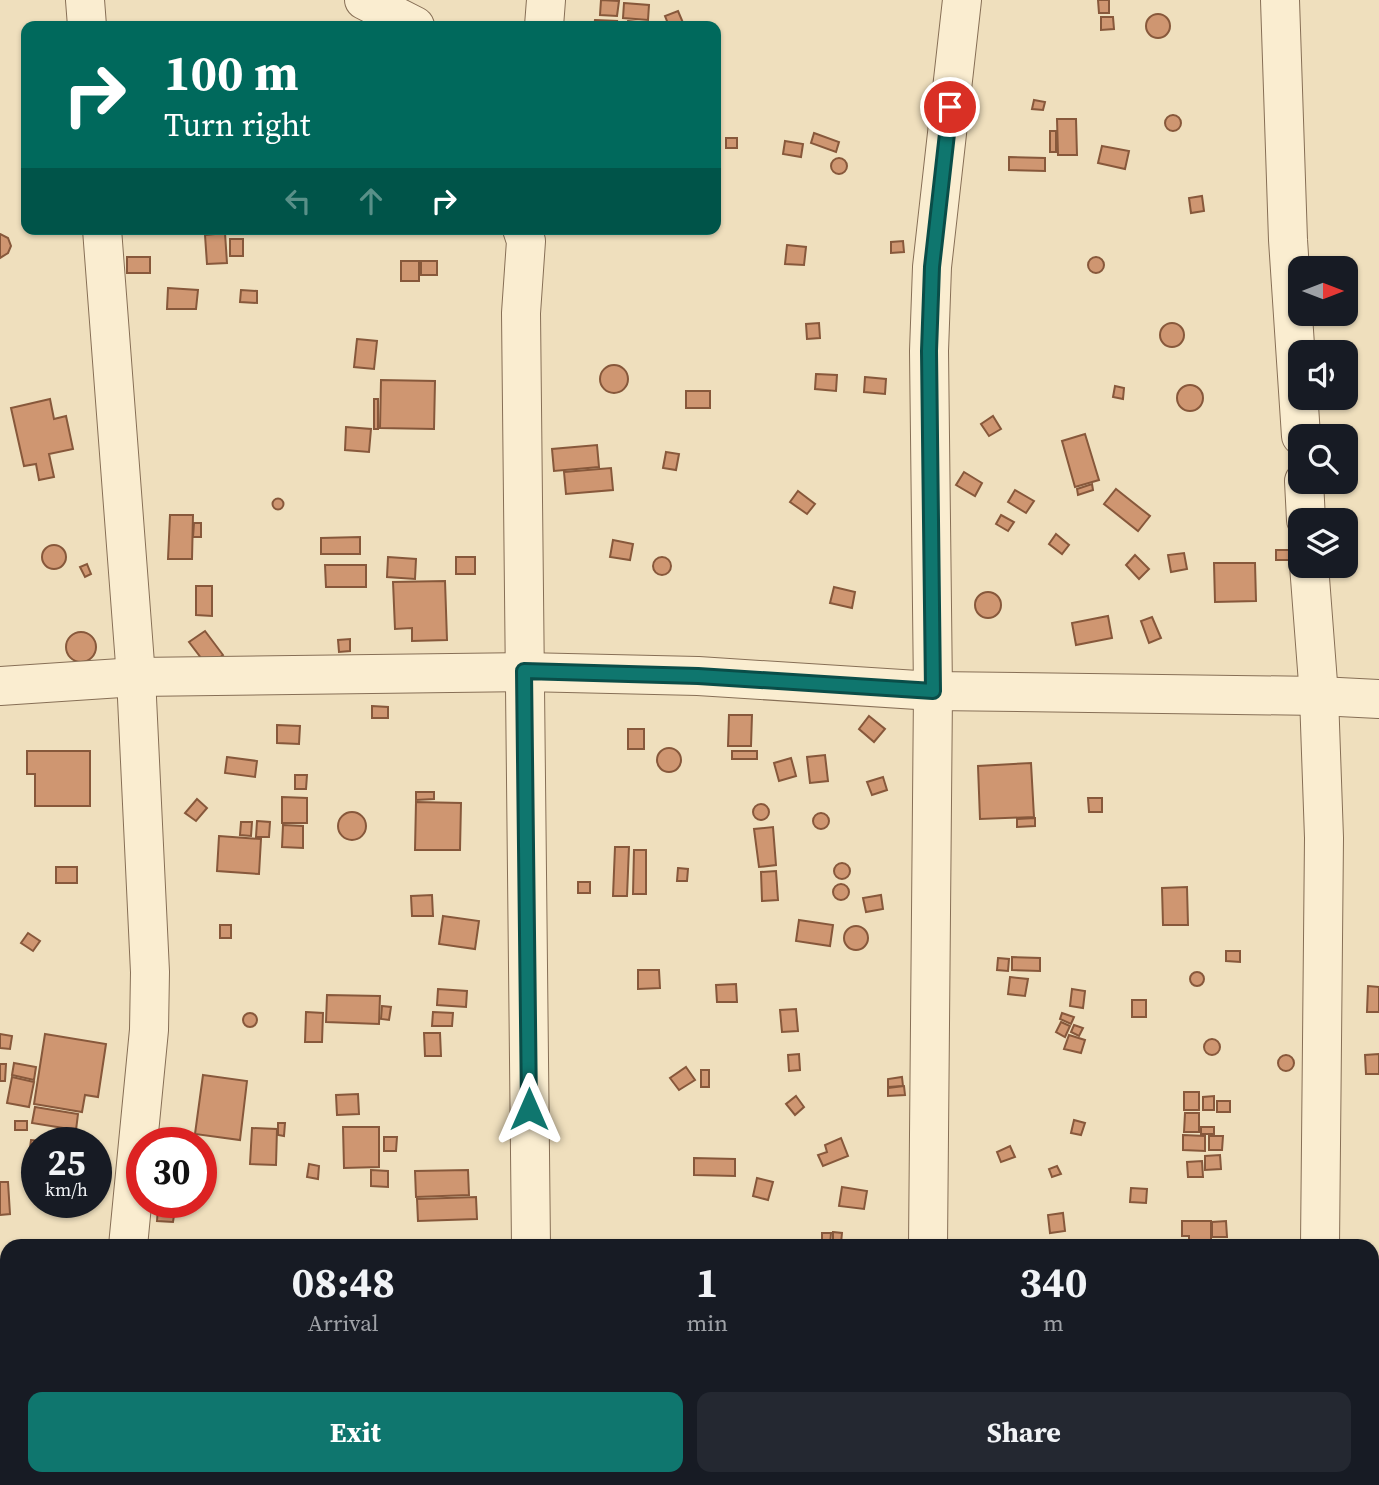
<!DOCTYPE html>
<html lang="en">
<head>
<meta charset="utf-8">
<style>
	body { margin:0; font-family:"Source Serif 4",serif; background:#242831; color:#f1f3f6; height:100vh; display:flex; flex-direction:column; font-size:26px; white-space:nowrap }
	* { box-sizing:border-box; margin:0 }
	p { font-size:23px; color:#9ea1a6 }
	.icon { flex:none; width:38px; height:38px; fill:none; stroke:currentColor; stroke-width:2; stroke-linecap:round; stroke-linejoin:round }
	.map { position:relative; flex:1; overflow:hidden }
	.sheet { position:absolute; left:0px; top:1239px; width:1379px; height:247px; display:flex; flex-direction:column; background:#171b24; border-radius:21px 21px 0 0; box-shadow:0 2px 5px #0004 }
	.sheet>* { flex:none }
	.hud { position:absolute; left:21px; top:21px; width:700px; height:214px; border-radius:14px; box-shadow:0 2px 5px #0004; background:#00695c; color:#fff; overflow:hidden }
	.needle { width:46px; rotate:90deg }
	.buttons { position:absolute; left:1288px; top:256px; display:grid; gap:14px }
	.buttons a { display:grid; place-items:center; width:70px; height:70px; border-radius:14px; background:#171b24; box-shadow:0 2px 5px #0004; font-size:35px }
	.speed { position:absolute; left:21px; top:1127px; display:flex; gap:14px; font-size:35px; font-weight:700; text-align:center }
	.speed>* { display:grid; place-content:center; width:91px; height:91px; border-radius:50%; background:#171b24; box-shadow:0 2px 5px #0004; line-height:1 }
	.speed small { font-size:18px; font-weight:400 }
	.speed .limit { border:10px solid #d22; background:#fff; color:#111 }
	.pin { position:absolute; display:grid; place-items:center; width:60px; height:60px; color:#fff; margin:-30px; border:4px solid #fff; border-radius:50%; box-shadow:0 2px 7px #0007 }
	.me { position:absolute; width:77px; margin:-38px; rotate:0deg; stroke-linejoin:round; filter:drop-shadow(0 0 5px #0008) }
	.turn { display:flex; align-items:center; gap:24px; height:147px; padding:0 28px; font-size:32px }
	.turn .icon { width:91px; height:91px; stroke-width:2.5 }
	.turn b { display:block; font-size:49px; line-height:60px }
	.lanes { display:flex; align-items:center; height:66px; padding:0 28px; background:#0003; justify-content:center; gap:35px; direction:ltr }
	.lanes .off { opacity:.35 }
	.eta { display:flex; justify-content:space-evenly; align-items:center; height:119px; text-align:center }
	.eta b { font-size:42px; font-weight:700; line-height:49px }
	.primary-button { display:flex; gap:14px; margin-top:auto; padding:14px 28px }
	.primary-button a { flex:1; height:80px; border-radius:14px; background:#0f766e; color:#fff; font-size:28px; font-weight:700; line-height:80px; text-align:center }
	.primary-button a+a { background:#242831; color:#f1f3f6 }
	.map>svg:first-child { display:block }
	.building { fill:#cf9671; stroke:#87583b; stroke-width:2 }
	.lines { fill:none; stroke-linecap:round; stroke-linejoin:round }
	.minor-casing { stroke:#876f56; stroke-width:40 }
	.minor { stroke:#faedd0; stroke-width:38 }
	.route-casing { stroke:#0a4d48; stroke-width:18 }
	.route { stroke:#0f766e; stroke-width:12 }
</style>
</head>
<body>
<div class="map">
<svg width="1379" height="1485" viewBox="0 0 1379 1485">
	<rect width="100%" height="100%" fill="#efdfbd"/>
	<!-- building -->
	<g class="building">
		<path d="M601 0 619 1 617 16 600 15Z"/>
		<path d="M1098 0H1109V13H1099Z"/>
		<path d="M624 3 649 5 648 20 623 18Z"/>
		<path d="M678 11 684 25 669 26 665 16Z"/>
		<circle cx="1158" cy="26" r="12"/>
		<path d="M1101 17H1113L1114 29 1101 30Z"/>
		<path d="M595 20 617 21 616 26H594Z"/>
		<path d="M628 21 649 23 648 26H627Z"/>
		<path d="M1034 100 1045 102 1043 110 1032 109Z"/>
		<circle cx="1173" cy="123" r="8"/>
		<path d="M1057 119H1076L1077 155H1058Z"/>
		<rect x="1050" y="131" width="6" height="21"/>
		<path d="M814 133 839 142 836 152 811 143Z"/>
		<rect x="726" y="138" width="11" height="10"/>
		<path d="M785 141 803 144 801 157 783 154Z"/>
		<path d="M1102 146 1129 151 1125 169 1098 163Z"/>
		<path d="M1009 157 1045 158V171L1009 170Z"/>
		<circle cx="839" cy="166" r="8"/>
		<path d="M1202 196 1204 211 1191 213 1189 198Z"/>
		<path d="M225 233 227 263 207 264 205 235Z"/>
		<path d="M0 234 8 238 11 246 8 253 0 258Z"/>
		<rect x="230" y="239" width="13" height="17"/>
		<path d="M903 241 904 252 891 253V242Z"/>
		<path d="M787 245 806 247 804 265 785 264Z"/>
		<circle cx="1096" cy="265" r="8"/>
		<rect x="127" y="257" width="23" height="16"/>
		<rect x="401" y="261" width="18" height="20"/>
		<rect x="421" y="261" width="16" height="14"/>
		<path d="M168 288 198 290 196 309H167Z"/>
		<path d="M241 290 257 291V303L240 302Z"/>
		<circle cx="1172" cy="335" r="12"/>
		<path d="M819 323 820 338 807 339 806 324Z"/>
		<path d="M357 339 377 341 374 369 354 367Z"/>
		<circle cx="614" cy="379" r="14"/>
		<path d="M816 374 837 375 836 391 815 389Z"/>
		<path d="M865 377 886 379 885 394 864 392Z"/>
		<path d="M381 380 435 381 434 429 380 428Z"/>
		<circle cx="1190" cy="398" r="13"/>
		<path d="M1115 386 1124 388 1123 399 1113 397Z"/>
		<rect x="686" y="391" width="24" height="17"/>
		<path d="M50 399 54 419 66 416 73 449 49 454 54 477 39 480 36 464 24 466 11 408Z"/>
		<rect x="374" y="399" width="4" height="30"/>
		<path d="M993 416 1001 429 989 436 981 424Z"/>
		<path d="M346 427 371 429 369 452 345 450Z"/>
		<path d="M1085 434 1099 480 1075 487 1062 441Z"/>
		<path d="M597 445 599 467 554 471 552 449Z"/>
		<path d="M666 452 679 454 676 470 663 468Z"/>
		<path d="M611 468 613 490 566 494 564 472Z"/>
		<path d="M964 472 982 483 975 496 956 485Z"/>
		<path d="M1092 484 1093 490 1078 495 1077 489Z"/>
		<path d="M1116 489 1150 516 1138 531 1104 504Z"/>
		<path d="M1015 490 1034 501 1026 513 1008 502Z"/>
		<path d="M798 491 815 504 807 514 790 502Z"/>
		<circle cx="278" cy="504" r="5.5"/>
		<path d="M170 515H193L192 559H168Z"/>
		<path d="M1001 515 1014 522 1008 531 996 524Z"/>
		<path d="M194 523H201V537H193Z"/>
		<path d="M1056 534 1069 545 1062 554 1049 544Z"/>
		<path d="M360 537V554H321V538Z"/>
		<path d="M613 540 633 544 630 560 610 557Z"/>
		<circle cx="54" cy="557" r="12"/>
		<rect x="1276" y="550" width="13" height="10"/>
		<path d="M1184 553 1187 569 1171 572 1168 555Z"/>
		<path d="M1135 555 1149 569 1139 579 1126 565Z"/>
		<path d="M388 557 416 559 415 579 387 577Z"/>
		<rect x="456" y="557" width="19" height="17"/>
		<circle cx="662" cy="566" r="9"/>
		<path d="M1214 563H1255L1256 601 1215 602Z"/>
		<path d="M87 564 91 574 85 577 80 567Z"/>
		<path d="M325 565H366V587H326Z"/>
		<path d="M445 581 447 640 412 641V628L395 629 393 582Z"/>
		<path d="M196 586H212V616L196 615Z"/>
		<path d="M834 587 855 592 852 608 830 603Z"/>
		<circle cx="988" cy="605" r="13"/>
		<path d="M1108 616 1112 638 1076 645 1072 623Z"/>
		<path d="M1152 617 1161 638 1149 643 1141 621Z"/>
		<path d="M205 631 223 655 208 667 189 642Z"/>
		<circle cx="81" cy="647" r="15"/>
		<path d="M350 639V651L339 652 338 640Z"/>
		<path d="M372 706 388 707V718H372Z"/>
		<path d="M729 715H752L751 746H728Z"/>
		<path d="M869 716 885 729 874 742 859 729Z"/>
		<path d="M277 725 300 726 299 744 277 743Z"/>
		<rect x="628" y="729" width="16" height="20"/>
		<circle cx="669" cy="760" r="12"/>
		<path d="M27 751H90V806H35V774H27Z"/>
		<rect x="732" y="751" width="25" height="8"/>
		<path d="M825 755 828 781 810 783 807 757Z"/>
		<path d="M227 757 257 761 255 777 225 773Z"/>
		<path d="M791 758 796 776 779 781 774 763Z"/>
		<path d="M1031 763 1034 817 980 819 978 766Z"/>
		<path d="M295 775H307L306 789H295Z"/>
		<path d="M883 777 887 790 872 795 867 782Z"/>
		<path d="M416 792H434V799L416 800Z"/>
		<path d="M282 797 307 798V823H282Z"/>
		<path d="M1088 798H1102V812H1089Z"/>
		<path d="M197 799 207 808 196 821 185 813Z"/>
		<path d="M416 802 461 803 460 850H415Z"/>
		<circle cx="761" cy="812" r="8"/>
		<circle cx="352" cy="826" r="14"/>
		<circle cx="821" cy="821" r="8"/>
		<path d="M1035 818V826L1017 827V819Z"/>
		<path d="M257 821 270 822 269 837H256Z"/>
		<path d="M241 822H252L251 836 240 835Z"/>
		<path d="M283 825 303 826V848L282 847Z"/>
		<path d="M773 827 776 865 759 867 754 829Z"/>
		<path d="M219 836 261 839 259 874 217 871Z"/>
		<path d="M615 847H629L627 896H613Z"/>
		<path d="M634 850H646V894H633Z"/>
		<circle cx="842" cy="871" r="8"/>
		<rect x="56" y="867" width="21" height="16"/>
		<path d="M678 868 688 869 687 881H677Z"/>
		<path d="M776 871 778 900 762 901 761 872Z"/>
		<rect x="578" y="882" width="12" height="11"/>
		<circle cx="841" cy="892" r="8"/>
		<path d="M1187 887 1188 925H1163L1162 888Z"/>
		<path d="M432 895 433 916H412L411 896Z"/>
		<path d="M881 895 883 909 866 912 863 898Z"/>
		<path d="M443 916 479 921 475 949 439 944Z"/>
		<path d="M799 920 833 925 830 946 796 941Z"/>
		<rect x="220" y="925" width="11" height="13"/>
		<circle cx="856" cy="938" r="12"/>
		<path d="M28 933 40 941 33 951 21 943Z"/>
		<path d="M1226 951H1240V962L1226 961Z"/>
		<path d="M1012 957 1040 958V971L1012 970Z"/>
		<path d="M998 958 1009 959 1008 971 997 970Z"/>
		<path d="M638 970H659L660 988 638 989Z"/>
		<circle cx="1197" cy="979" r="7"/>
		<path d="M1010 977 1028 979 1025 996 1008 994Z"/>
		<path d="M736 984 737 1002H717L716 985Z"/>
		<path d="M1368 986 1379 987V1012H1367Z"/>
		<path d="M438 989 467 991 466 1007 437 1005Z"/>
		<path d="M1072 989 1085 991 1083 1008 1070 1006Z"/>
		<path d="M327 995 380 996 379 1024 326 1022Z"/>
		<rect x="1132" y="1000" width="14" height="17"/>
		<path d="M382 1006 391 1007 389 1020 381 1019Z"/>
		<path d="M796 1009 798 1031 782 1032 780 1010Z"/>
		<path d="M306 1012 323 1013 322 1042H305Z"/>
		<path d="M433 1012 453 1013 452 1026H432Z"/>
		<circle cx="250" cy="1020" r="7"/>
		<path d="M1062 1013 1074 1017 1071 1024 1060 1019Z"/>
		<path d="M1061 1022 1070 1026 1065 1037 1056 1032Z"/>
		<path d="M1074 1025 1083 1028 1079 1036 1071 1032Z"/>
		<path d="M424 1033H440L441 1056H425Z"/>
		<path d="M0 1034 12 1036 10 1049 0 1048Z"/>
		<path d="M45 1034 106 1044 98 1097 85 1095 82 1112 34 1104Z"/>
		<path d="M1069 1035 1085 1040 1081 1053 1064 1049Z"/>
		<circle cx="1212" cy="1047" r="8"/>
		<path d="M799 1054 800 1070 789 1071 788 1055Z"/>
		<path d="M1379 1054V1074H1366L1365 1055Z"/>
		<circle cx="1286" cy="1063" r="8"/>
		<path d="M14 1063 36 1067 34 1080 12 1075Z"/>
		<path d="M0 1064H6L5 1081H0Z"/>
		<path d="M686 1067 695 1080 679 1090 670 1078Z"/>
		<rect x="701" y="1070" width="8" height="17"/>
		<path d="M203 1075 247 1081 240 1140 195 1134Z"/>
		<path d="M12 1077 34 1082 29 1107 7 1103Z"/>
		<path d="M902 1077 903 1086 888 1087V1079Z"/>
		<path d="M904 1086 905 1095 888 1096V1088Z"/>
		<rect x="1184" y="1092" width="15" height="18"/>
		<path d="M358 1094 359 1114 337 1115 336 1095Z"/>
		<path d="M796 1096 804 1107 795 1115 786 1104Z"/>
		<path d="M1214 1096V1110H1203V1097Z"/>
		<rect x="1217" y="1101" width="13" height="11"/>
		<path d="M35 1107 78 1114 76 1130 32 1123Z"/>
		<path d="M1185 1113H1199V1132H1184Z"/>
		<path d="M1074 1120 1085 1123 1081 1135 1071 1133Z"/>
		<rect x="15" y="1121" width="12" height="9"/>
		<path d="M278 1123H285L284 1136 278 1135Z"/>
		<path d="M343 1127H379V1167L344 1168Z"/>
		<rect x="1201" y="1127" width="13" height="7"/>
		<path d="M252 1128 277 1129 276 1165 250 1164Z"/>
		<path d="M1183 1135 1205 1136V1151L1183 1150Z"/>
		<path d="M1209 1136H1223L1222 1150H1209Z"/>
		<path d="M384 1137H397L396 1151H384Z"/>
		<path d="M841 1138 848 1156 823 1166 818 1155 827 1152 825 1145Z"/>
		<path d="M31 1140 49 1142V1143H37V1157L29 1156Z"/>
		<path d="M1010 1146 1015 1157 1001 1162 997 1152Z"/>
		<path d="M1220 1155 1221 1169 1205 1170V1156Z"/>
		<path d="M694 1158 735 1159V1176L694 1175Z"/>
		<path d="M1202 1161 1203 1177H1188L1187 1162Z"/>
		<path d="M309 1164 319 1166 318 1179 307 1177Z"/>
		<path d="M1057 1166 1061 1174 1052 1177 1049 1169Z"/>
		<path d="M371 1170 388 1171V1187L371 1186Z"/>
		<path d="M468 1170 469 1195 416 1197 415 1171Z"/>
		<path d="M757 1178 773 1182 768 1200 753 1196Z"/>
		<path d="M0 1182H8L10 1214 0 1215Z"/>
		<path d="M842 1187 867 1191 864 1209 839 1206Z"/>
		<path d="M1131 1188 1147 1189 1146 1203 1130 1202Z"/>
		<path d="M476 1197 477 1219 418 1221 417 1199Z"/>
		<path d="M158 1208 175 1209 173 1222 157 1221Z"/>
		<path d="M1063 1213 1065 1231 1050 1233 1048 1215Z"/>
		<path d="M1182 1221H1211V1242L1189 1243V1236H1182Z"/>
		<path d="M1226 1221 1227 1237H1212V1222Z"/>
		<path d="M833 1232 842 1233 841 1243 833 1242Z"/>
		<path d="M822 1233H831L830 1246H822Z"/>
		<rect x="0" y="1393" width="7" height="17"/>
		<rect x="0" y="1412" width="7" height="58"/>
		<path d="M302 1479H321L322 1485H302Z"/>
		<rect x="821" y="1479" width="40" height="6"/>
		<path d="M1208 1479H1229L1228 1485H1208Z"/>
	</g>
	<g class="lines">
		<defs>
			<g id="minor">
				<path d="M85 0 87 26"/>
				<path d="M364 0 415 26"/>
				<path d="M1280 0 1288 240 1301 436"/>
				<path d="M544 26 546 0"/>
				<path d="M102 229 136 677 150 972 149 1030 128 1246"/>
				<path d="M522 229 526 241 521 313 531 1246"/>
				<path d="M1304 481 1306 520"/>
				<path d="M1309 565 1319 696 1324 838 1320 1246"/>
				<path d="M0 686 136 677 524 672 698 676 933 691 1319 696 1379 699"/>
				<path d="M928 1246 933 691 929 351 932 267 962 0"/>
				<path d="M120 1485V1479"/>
				<path d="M522 1485V1479"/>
				<path d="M925 1485V1479"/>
				<path d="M1318 1485V1479"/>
			</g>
		</defs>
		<!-- minor casing -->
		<use href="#minor" class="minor-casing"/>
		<!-- minor -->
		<use href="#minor" class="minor"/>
	</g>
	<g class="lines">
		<defs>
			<path id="route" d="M529 1109 524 671 698 676 933 691 929 351 932 267 950 107"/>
		</defs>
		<!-- route casing -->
		<use href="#route" class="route-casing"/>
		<!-- route -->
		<use href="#route" class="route"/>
	</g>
</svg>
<div class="buttons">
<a><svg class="needle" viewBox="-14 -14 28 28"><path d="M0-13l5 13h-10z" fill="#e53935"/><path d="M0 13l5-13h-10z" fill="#9ea1a6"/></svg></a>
<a><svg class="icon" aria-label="sound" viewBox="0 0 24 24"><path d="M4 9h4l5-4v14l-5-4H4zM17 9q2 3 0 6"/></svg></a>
<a><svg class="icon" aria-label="search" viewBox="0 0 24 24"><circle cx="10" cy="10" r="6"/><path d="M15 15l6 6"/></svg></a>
<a><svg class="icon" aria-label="layers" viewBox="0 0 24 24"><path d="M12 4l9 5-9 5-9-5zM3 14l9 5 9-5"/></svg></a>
</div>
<div class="speed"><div>25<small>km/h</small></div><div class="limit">30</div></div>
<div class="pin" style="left:950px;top:107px;background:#d93025"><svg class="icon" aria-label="arrive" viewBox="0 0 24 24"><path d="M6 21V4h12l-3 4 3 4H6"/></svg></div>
<svg class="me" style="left:529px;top:1109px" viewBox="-20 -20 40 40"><path d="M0-17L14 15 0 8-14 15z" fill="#0f766e" stroke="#fff" stroke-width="4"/></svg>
<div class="hud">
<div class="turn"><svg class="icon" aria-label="right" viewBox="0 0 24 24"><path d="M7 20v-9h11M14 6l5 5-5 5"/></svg><div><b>100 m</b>Turn right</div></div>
<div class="lanes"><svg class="icon off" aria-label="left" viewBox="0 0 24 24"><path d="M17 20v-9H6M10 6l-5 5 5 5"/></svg><svg class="icon off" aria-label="ahead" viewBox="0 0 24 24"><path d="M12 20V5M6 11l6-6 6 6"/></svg><svg class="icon" aria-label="right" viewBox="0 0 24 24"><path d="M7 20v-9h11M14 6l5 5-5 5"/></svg></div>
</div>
<section class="sheet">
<div class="eta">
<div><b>08:48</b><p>Arrival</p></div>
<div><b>1</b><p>min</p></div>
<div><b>340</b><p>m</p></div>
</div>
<div class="primary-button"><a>Exit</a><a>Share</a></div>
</section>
</div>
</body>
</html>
